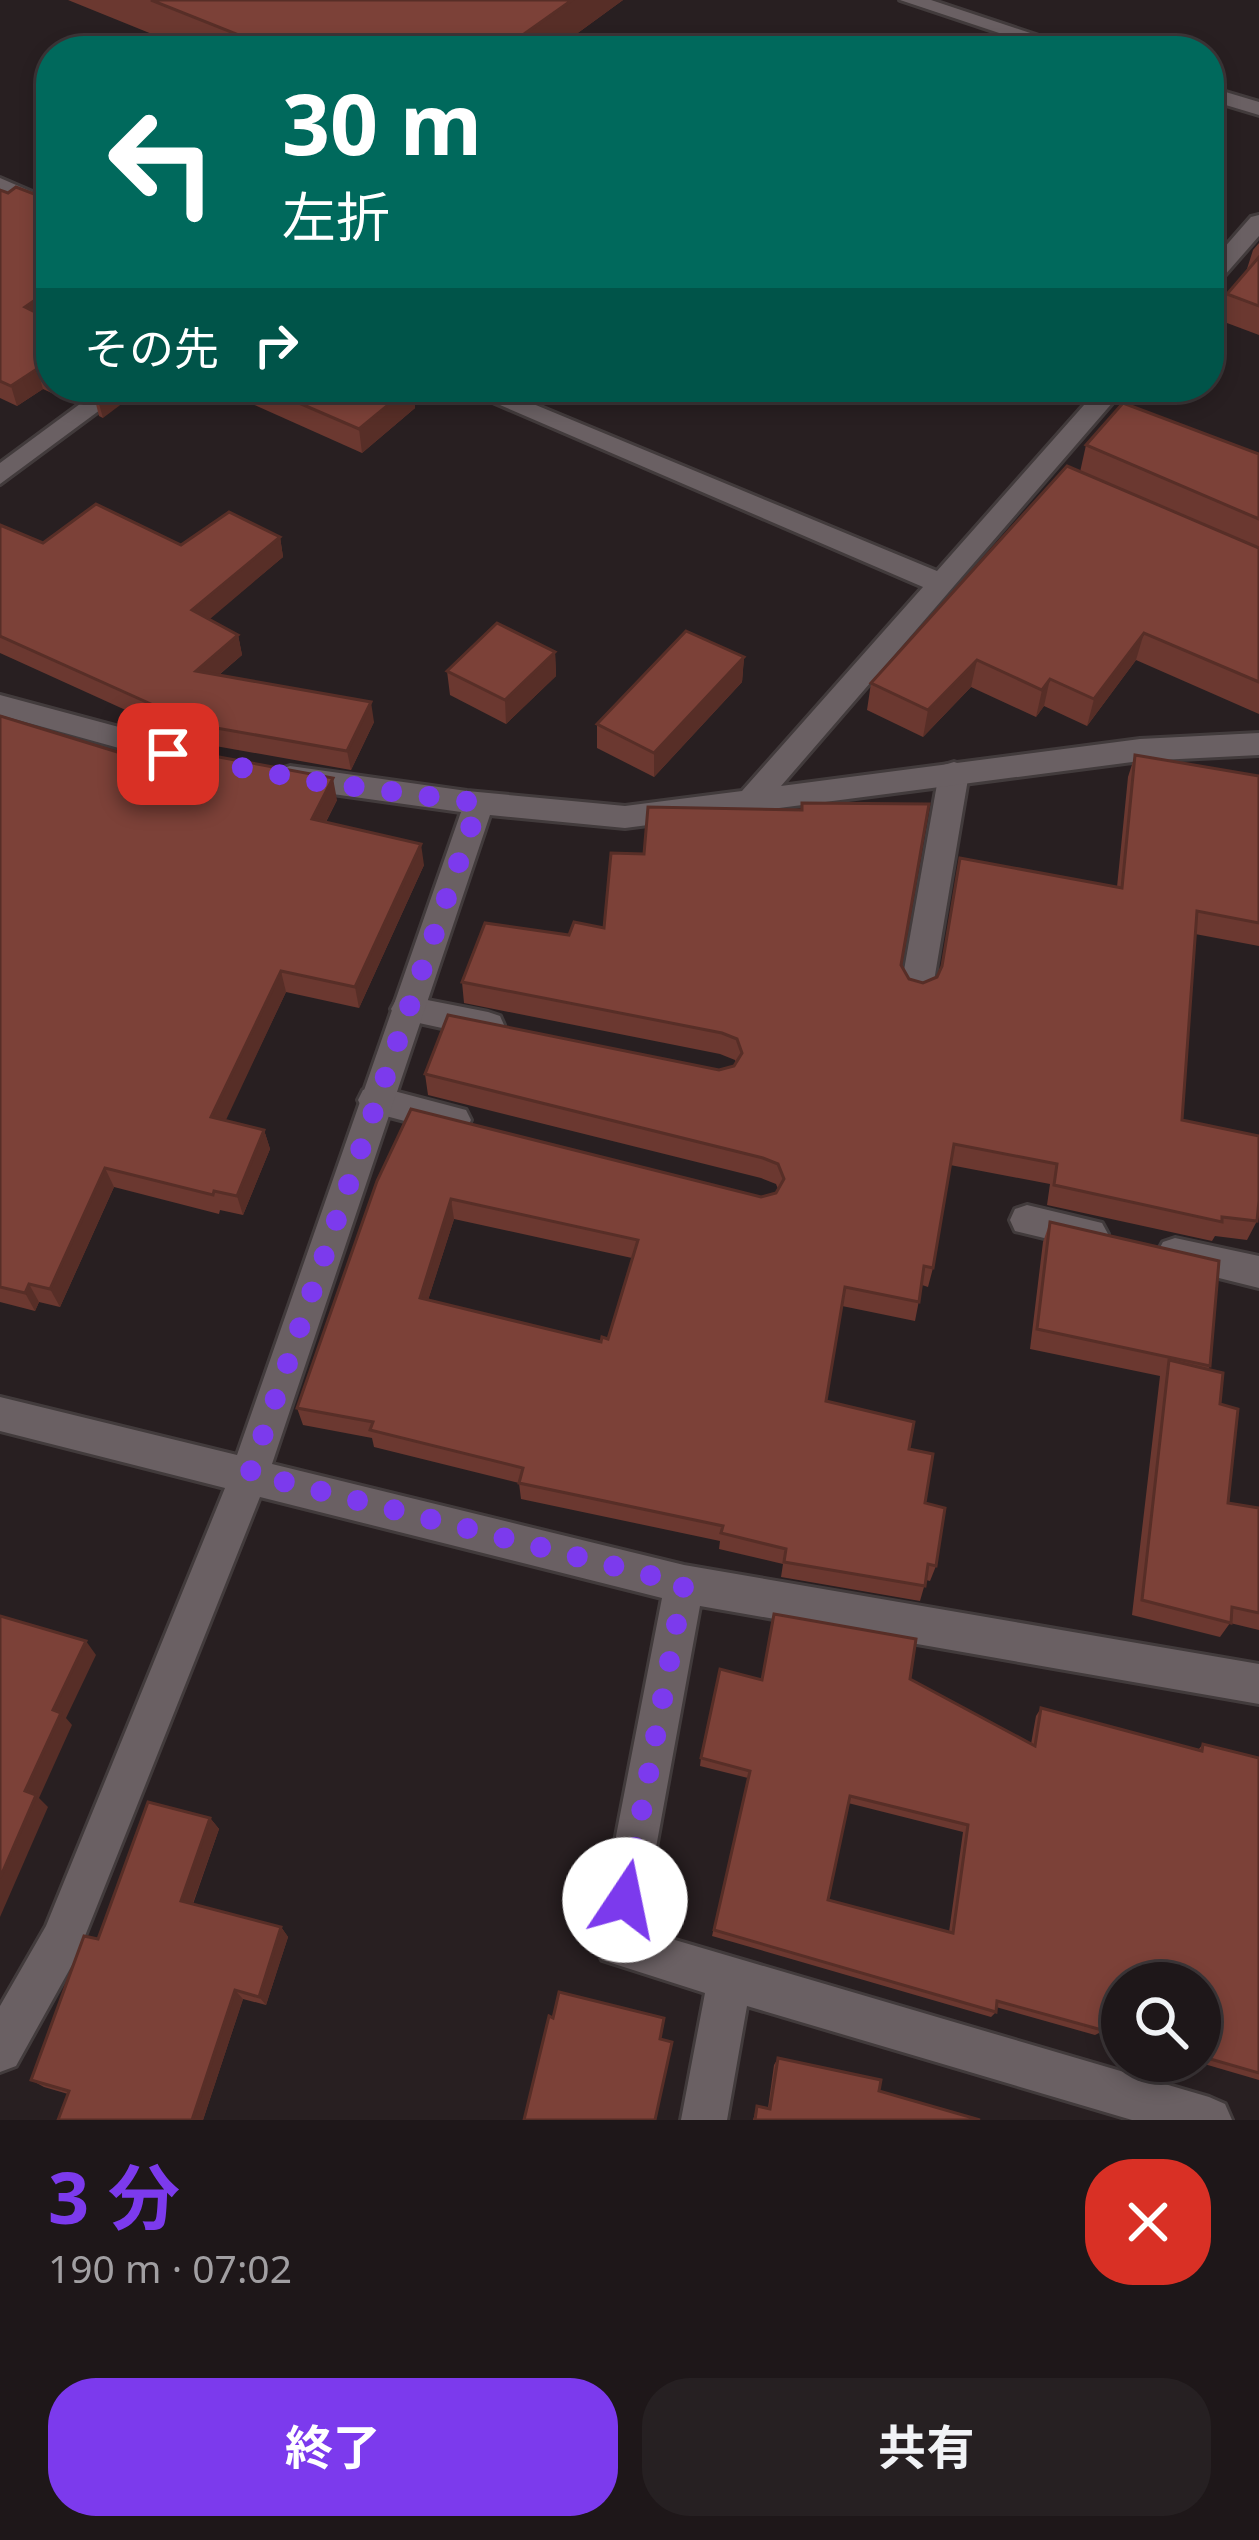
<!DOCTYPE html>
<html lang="ja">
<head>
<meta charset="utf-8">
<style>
	body { margin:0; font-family:"Noto Sans","Noto Sans JP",sans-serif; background:#262022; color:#f1f3f6; height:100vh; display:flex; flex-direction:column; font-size:45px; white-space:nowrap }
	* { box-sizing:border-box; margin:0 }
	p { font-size:39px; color:#a19fa2 }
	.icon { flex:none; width:66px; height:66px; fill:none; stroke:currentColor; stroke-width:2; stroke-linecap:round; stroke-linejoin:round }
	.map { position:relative; height:2120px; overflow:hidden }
	.panel { display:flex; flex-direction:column; background:#1e1719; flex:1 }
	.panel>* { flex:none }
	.hud { position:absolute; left:36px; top:36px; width:1188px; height:366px; border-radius:48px; box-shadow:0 6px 18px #0003,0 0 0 3px #3c3638; background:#00695c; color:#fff; overflow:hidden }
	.fabs { position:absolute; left:1101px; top:1962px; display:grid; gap:24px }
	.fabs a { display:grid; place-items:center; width:120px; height:120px; border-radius:50%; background:#1e1719; box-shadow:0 6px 18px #0003,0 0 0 3px #3c3638; font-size:60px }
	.pin { position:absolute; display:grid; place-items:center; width:102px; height:102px; color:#fff; margin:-51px; border-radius:24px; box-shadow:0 6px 18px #0006 }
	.me { position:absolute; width:132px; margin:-66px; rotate:11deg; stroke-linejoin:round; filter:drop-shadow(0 0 9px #0008) }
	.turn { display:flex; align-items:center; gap:42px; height:252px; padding:0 48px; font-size:54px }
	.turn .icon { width:156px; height:156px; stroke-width:2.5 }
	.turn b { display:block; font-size:84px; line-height:102px }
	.then { display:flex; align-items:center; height:114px; padding:0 48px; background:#0003; gap:24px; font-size:45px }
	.round { display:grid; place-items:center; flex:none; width:126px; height:126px; border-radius:48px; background:#262022 }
	.headline { display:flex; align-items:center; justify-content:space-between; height:204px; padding:0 48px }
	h1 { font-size:72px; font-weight:700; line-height:90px; color:#7c3aed }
	.action { display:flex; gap:24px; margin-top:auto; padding:24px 48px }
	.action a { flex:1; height:138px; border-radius:48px; background:#7c3aed; color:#fff; font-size:48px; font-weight:700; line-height:138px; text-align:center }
	.action a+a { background:#262022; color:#f1f3f6 }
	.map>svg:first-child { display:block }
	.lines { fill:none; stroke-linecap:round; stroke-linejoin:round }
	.service-casing { stroke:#423b3c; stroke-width:6 }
	.minor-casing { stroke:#423b3c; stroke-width:6 }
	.service { fill:#6a6063; fill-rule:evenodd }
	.minor { fill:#6a6063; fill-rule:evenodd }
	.wall { fill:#6b3830; fill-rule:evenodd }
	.shaded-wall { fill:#572e27 }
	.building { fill:#7c4138; stroke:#572e27; stroke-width:3; fill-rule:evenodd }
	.route { stroke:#7c3aed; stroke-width:21; stroke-dasharray:0 37.8 }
</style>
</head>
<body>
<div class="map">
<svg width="1259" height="2120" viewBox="0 0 1259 2120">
	<rect width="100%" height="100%" fill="#281f21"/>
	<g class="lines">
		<defs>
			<g id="service">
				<path d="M954 762 964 765 969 773 933 987 928 996 917 1000 906 996 901 987 939 773 944 765Z"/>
				<path d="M407 996 488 1012 500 1016 504 1025 500 1034 488 1038 396 1018 391 1009 396 1000Z"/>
				<path d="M375 1086 466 1110 471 1120 466 1130 454 1134 363 1110 358 1100 363 1090Z"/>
				<path d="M1027 1205 1102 1223 1108 1234 1102 1245 1090 1249 1015 1231 1010 1220 1015 1209Z"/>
				<path d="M1175 1238 1259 1256V1288L1163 1264 1157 1253 1163 1242Z"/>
			</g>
			<g id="minor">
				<path d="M900 0H931L1084 51H1053Z"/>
				<path d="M1209 87 1259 102V115L1209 100Z"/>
				<path d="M0 178 51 200V215L0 193Z"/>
				<path d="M1259 215V236L1217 284 1209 286V265L1251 217Z"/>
				<path d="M103 387H131L0 484V463Z"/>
				<path d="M458 387H492L937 571 1100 387H1126L781 786 1140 739 1259 733V755L1140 761 625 828 490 815 272 1464 684 1565 1259 1664V1704L700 1606 641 1930 1209 2097 1225 2104 1232 2120H1132L747 2006 727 2120H681L705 1993 602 1960 595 1945 662 1598 260 1497 77 1956 16 2066 0 2072V2006L46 1926 225 1488 0 1431V1397L237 1455 461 812 290 788 280 785 275 777 280 769 290 766 467 791 625 806 742 791 923 587Z"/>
				<path d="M0 695 208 751 213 759 198 770 0 715Z"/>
			</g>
		</defs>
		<!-- service casing -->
		<use href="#service" class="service-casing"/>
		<!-- minor casing -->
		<use href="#minor" class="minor-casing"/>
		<!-- service -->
		<use href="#service" class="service"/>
		<!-- minor -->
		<use href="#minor" class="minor"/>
	</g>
	<!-- wall -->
	<g class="wall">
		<path d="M68 0H623L553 51H194Z"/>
		<path d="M51 164V313L46 317 51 320V387H97L73 403 43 389 17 406 0 398V190L8 193 47 199 48 194 45 192 39 172Z"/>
		<path d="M1259 243V335L1219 320 1227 294 1246 272 1253 250Z"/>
		<path d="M106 387 103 418 99 416 94 396Z"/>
		<path d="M214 387H413L415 408 362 453Z"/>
		<path d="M1086 445 1259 454V714L1136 660 1087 726 1044 706 1036 717 971 687 923 737 867 710 871 683 1080 472Z"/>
		<path d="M0 525 43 543 181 545 280 537 283 557 209 619 238 635 242 655 219 675 374 722 351 770 176 739 174 732 0 653Z"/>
		<path d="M555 652 556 676 506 724 450 695 447 671Z"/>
		<path d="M744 657 742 682 654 777 597 748V724Z"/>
		<path d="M0 716 153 763 337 800 326 822 424 865 359 1008 286 992 225 1120 264 1130 270 1149 243 1215 220 1210 219 1214 114 1187 60 1307 39 1302 35 1311 0 1302Z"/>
		<path d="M1135 755 1259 776V946L1195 934 1182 1120 1257 1221 1247 1240 1215 1236 1212 1241 1047 1205 1050 1184 950 1165 933 1268 928 1287 922 1285 915 1321 842 1306 826 1401 909 1449 925 1503 936 1566 930 1581 926 1580 920 1601 781 1577 783 1564 719 1549 720 1541 521 1499 519 1483 374 1447 372 1438 303 1425 297 1408 377 1181 761 1197 776 1193 778 1189 776 1184 761 1178 428 1095 425 1074 719 1070 734 1066 736 1063 735 1060 720 1054 464 1003 462 982 569 935 604 928 644 854 801 810 802 803 909 979 923 983 937 977 941 969 960 858 1117 887 1128 777ZM454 1219 632 1258 608 1339 601 1342 428 1300Z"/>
		<path d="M1050 1222 1210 1366 1208 1370 1220 1404 1228 1503 1259 1508V1630L1230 1623 1220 1637 1132 1615 1160 1376 1030 1349 1043 1242Z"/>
		<path d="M910 1679 1031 1744 1036 1716 1041 1708 1198 1750 1203 1744 1259 1758V2080L1194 2061H1200V1983H1122V2039L1099 2033 1095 2035 996 2007V2012L991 2017 712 1936 748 1778 700 1766 701 1758 762 1680ZM848 1803 963 1832 949 1932 828 1900Z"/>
		<path d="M210 1818 219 1829 193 1904 281 1927 288 1937 266 2005 243 1999 203 2120H58L68 2094 44 2087 31 2080 98 1939Z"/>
		<path d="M778 2058 879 2091 980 2120H753L757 2106 768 2108 774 2065Z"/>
	</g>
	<!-- shaded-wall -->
	<g class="shaded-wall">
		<path d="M572 0H623L553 51H500Z"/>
		<path d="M51 289V313L31 328 25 307Z"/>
		<path d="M37 369 43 389 17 406 11 386Z"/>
		<path d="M69 387H97L73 403Z"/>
		<path d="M112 387H144L103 418 97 397Z"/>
		<path d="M410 387H413L415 408 362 453 359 429Z"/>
		<path d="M280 537 283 557 197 630 192 610Z"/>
		<path d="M1144 633 1136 660 1087 726 1094 699Z"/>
		<path d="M238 635 242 655 201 690 196 671Z"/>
		<path d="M555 652 556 676 506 724 505 700Z"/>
		<path d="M744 657 742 682 654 777V753Z"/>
		<path d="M977 660 971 687 923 737 928 710Z"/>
		<path d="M1050 679 1044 706 1036 717 1042 690Z"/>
		<path d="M371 702 374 722 351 770 347 751Z"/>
		<path d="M333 778 337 800 316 841 312 819Z"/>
		<path d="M421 844 424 865 359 1008 355 987Z"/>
		<path d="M281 971 286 992 218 1137 211 1117Z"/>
		<path d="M264 1130 270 1149 243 1215 237 1196Z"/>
		<path d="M105 1168 114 1187 60 1307 50 1289Z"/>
		<path d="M451 1199 454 1219 423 1316 420 1298Z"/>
		<path d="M29 1284 39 1302 35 1311 25 1293Z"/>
		<path d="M86 1641 96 1655 66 1718 72 1725 39 1798 48 1807 0 1917V1878L25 1791 53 1710Z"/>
		<path d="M210 1818 219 1829 190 1911 181 1901Z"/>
		<path d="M281 1927 288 1937 266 2005 259 1997Z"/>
		<path d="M235 1990 243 1999 203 2120H192Z"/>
	</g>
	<!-- building -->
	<g class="building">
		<path d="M151 0H572L500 51H279Z"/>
		<path d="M51 164V289L25 307 51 320V375L37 369 11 386 0 381V190L8 193 16 187 47 199 50 180 39 172Z"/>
		<path d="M1259 257V306L1227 294Z"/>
		<path d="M106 387H112L97 397 94 396Z"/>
		<path d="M262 387H410L359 429Z"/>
		<path d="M1123 403 1259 454V519L1086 445Z"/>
		<path d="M1067 466 1259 548V682L1144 633 1094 699 1050 679 1042 690 977 660 928 710 871 683Z"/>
		<path d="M96 504 181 545 229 512 280 537 192 610 238 635 196 671 371 702 347 751 171 720 173 714 0 636V525L43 543Z"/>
		<path d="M497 623 555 652 505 700 447 671Z"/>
		<path d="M686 631 744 657 654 753 597 724Z"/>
		<path d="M0 716 153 763 159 746 333 778 312 819 421 844 355 987 281 971 211 1117 264 1130 237 1196 214 1191 213 1195 105 1168 50 1289 29 1284 25 1293 0 1287Z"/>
		<path d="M1135 755 1259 776V923L1197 911 1182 1120 1259 1136V1201L1257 1221 1222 1217V1222L1054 1185 1057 1164 954 1144 933 1268 924 1266 919 1302 845 1287 826 1401 914 1422 909 1449 933 1454 925 1503 945 1508 936 1566 928 1564 925 1586 784 1562 786 1549 721 1533 723 1526 519 1483 523 1468 370 1430 373 1422 297 1408 377 1181 411 1109 761 1197 776 1193 784 1179 778 1164 763 1158 425 1074 448 1015 719 1070 734 1066 742 1053 737 1039 722 1033 462 982 485 923 569 935 574 922 604 928 611 853 644 854 648 807 802 810V803L929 804 901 965 909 979 923 983 937 977 942 966 960 858 1122 888ZM451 1199 638 1240 608 1339 602 1337 601 1342 420 1298Z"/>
		<path d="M1050 1222 1219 1261 1210 1366 1037 1329Z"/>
		<path d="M1169 1360 1223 1373 1220 1404 1238 1409 1228 1503 1259 1508V1613L1232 1607 1231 1623 1142 1600Z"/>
		<path d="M774 1614 916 1639 910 1679 1035 1746 1041 1708 1202 1751 1203 1744 1259 1758V2073L1200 2056V1983H1122V2033L1102 2027V2030L997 2001 996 2012 714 1930 750 1771 701 1758 720 1669 762 1680ZM850 1796 968 1825 953 1933 828 1900Z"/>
		<path d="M0 1616 86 1641 53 1710 61 1713 25 1791 36 1795 0 1878Z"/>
		<path d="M148 1802 210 1818 181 1901 281 1927 259 1997 235 1990 192 2120H58L69 2091 31 2080 84 1936 98 1939Z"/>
		<path d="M559 1992 664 2018 660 2039 672 2042 655 2120H524L549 2016 553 2018Z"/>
		<path d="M778 2058 881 2080 879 2091 980 2120H755L757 2106 770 2109Z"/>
	</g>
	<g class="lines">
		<!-- route -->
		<path class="route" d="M168 754 319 782 479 803 250 1473 684 1584 625 1900"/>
	</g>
</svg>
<div class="fabs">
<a><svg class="icon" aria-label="search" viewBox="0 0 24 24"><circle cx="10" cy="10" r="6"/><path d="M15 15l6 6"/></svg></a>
</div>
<div class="pin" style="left:168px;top:754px;background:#d93025"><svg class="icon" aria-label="arrive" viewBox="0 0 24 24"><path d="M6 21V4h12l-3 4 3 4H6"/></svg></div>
<svg class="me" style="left:625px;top:1900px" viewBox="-20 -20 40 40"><circle r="19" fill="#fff"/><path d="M0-13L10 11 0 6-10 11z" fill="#7c3aed"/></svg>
<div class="hud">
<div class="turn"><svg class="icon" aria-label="left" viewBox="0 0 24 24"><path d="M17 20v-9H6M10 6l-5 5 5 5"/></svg><div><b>30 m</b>左折</div></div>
<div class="then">その先<svg class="icon" aria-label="right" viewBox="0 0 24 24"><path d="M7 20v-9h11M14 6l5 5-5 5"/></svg></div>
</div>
</div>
<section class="panel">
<div class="headline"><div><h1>3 分</h1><p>190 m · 07:02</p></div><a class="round" style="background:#d93025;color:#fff"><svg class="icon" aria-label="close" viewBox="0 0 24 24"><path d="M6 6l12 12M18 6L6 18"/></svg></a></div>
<div class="action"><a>終了</a><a>共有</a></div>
</section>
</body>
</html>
